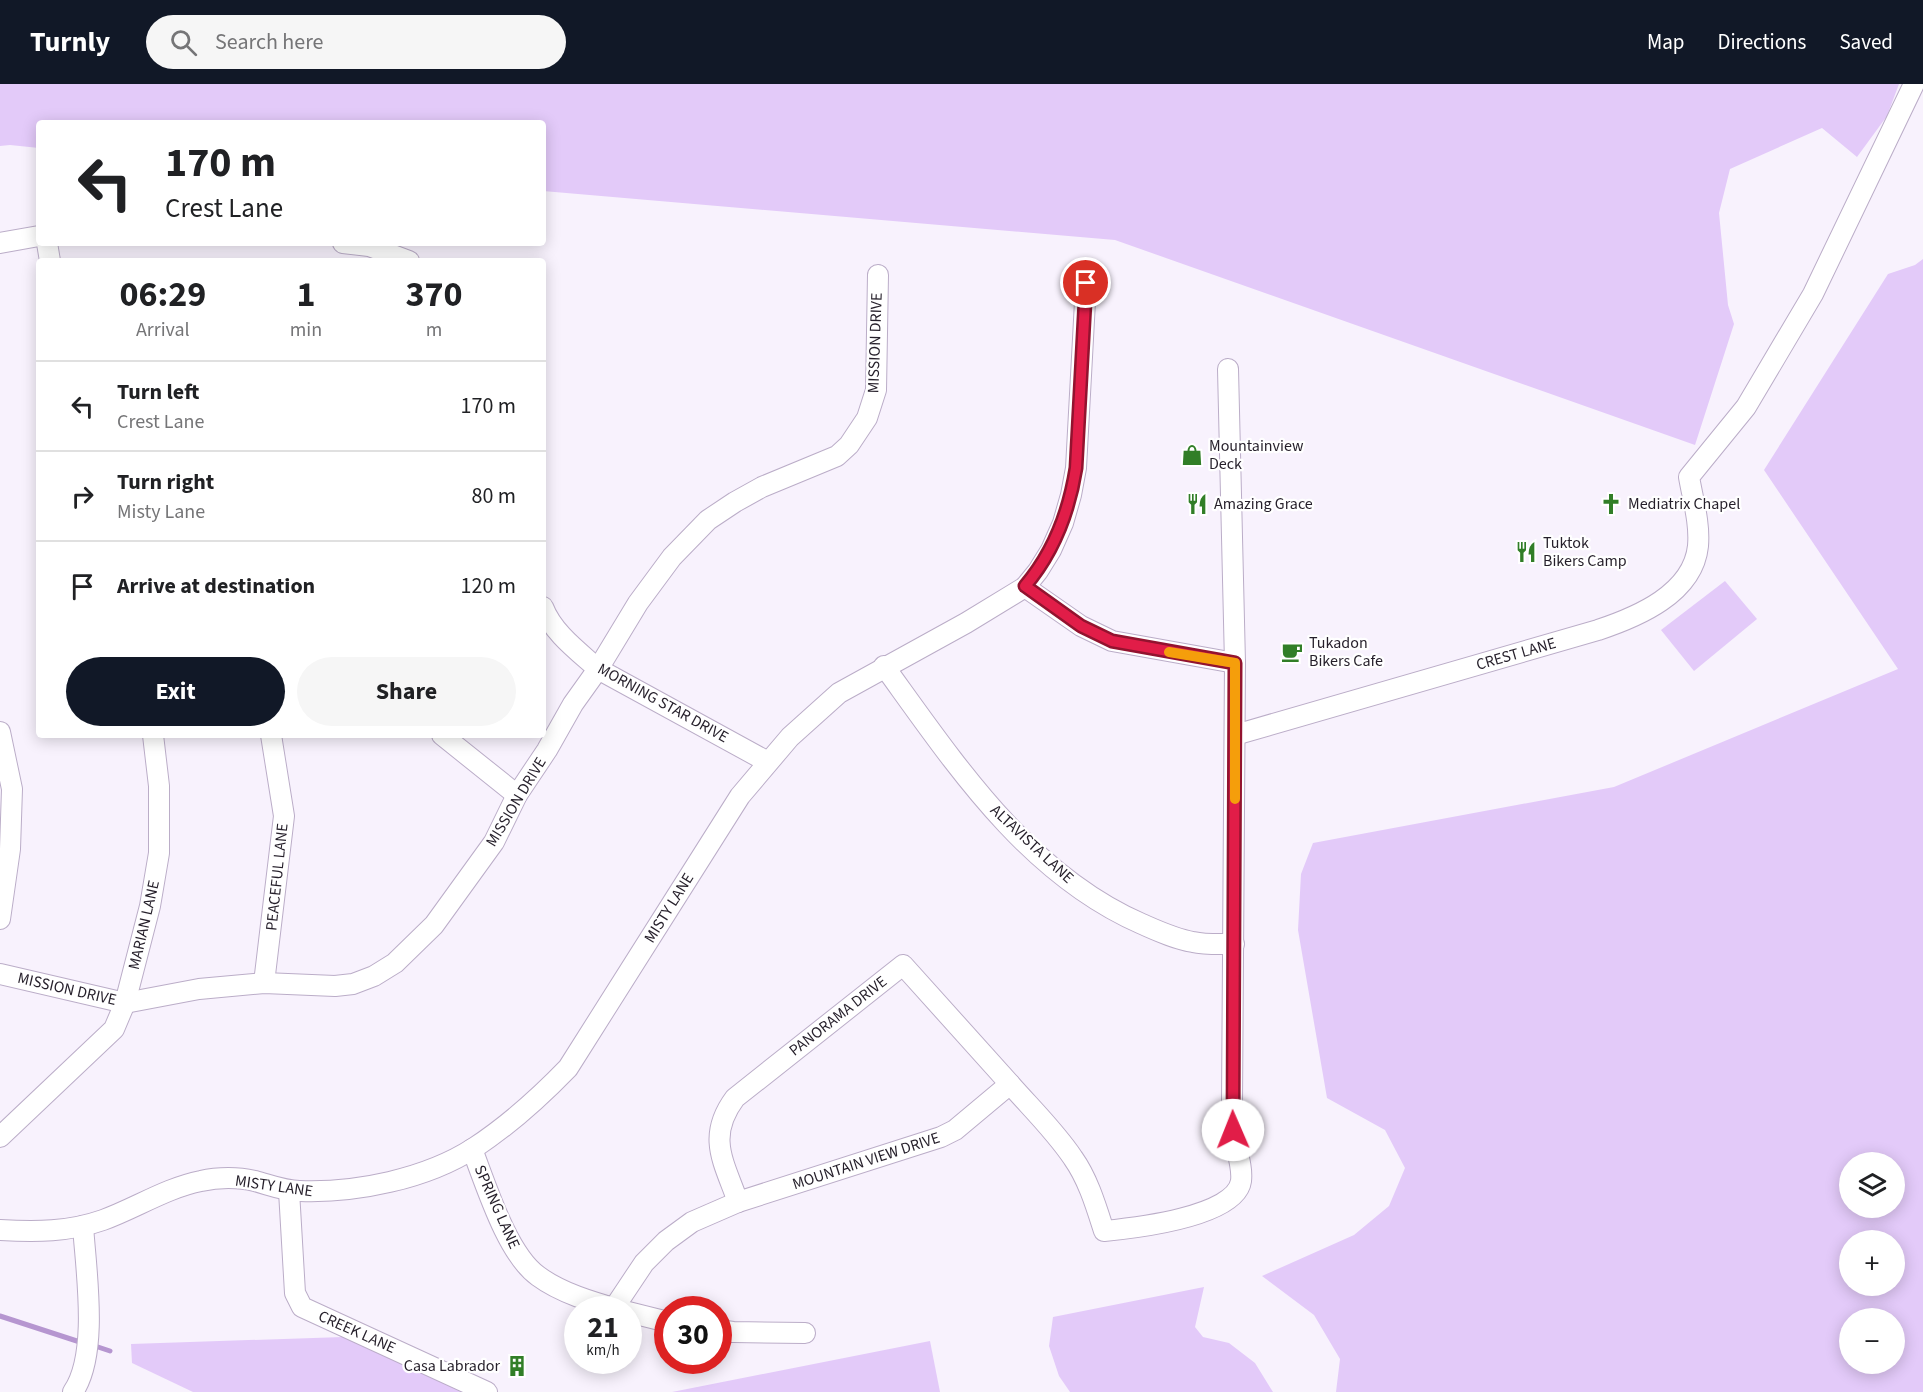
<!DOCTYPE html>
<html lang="en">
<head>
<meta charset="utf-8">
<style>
	body { margin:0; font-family:"Source Sans 3",sans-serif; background:#f6f6f6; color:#202124; height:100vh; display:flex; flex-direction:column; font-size:22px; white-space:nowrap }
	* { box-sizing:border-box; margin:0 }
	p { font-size:20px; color:#757577 }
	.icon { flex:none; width:33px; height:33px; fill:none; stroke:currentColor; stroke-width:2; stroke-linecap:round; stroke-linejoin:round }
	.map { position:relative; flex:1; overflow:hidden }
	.sheet { position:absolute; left:36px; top:174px; width:510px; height:480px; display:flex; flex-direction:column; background:#fff; border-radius:6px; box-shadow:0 3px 15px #0003 }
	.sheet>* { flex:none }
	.guide { position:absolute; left:36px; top:36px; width:510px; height:126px; border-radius:6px; box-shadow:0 3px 15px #0003; background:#fff; color:#202124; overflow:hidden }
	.buttons { position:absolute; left:1839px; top:1068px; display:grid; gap:12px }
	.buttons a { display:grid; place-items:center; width:66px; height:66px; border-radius:50%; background:#fff; box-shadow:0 3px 15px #0003; font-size:30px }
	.speed { position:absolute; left:564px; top:1212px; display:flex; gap:12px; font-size:30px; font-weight:700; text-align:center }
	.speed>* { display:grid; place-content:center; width:78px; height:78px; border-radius:50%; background:#fff; box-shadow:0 3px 15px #0003; line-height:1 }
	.speed small { font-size:15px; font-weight:400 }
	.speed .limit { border:9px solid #d22; background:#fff; color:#111 }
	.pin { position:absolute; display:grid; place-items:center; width:51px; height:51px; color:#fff; margin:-26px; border:3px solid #fff; border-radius:50%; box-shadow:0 2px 6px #0007 }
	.me { position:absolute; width:66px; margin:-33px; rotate:359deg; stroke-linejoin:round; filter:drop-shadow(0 0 4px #0008) }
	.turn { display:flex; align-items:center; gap:21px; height:126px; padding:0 30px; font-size:27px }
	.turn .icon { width:78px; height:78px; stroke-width:2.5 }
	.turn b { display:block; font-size:42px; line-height:51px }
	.eta { display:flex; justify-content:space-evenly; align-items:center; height:102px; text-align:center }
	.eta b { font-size:36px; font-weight:700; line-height:42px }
	.action { display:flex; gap:12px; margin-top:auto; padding:12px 30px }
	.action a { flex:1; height:69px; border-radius:36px; background:#111827; color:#fff; font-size:24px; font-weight:700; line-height:69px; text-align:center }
	.action a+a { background:#f6f6f6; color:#202124 }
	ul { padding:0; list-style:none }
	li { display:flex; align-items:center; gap:18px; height:90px; padding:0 30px; border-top:2px solid #e0e0e0 }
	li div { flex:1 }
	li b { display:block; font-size:22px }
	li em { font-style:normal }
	header { display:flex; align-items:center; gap:36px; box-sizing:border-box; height:84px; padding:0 30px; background:#111827; color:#fff }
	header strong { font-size:28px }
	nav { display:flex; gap:33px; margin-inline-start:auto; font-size:21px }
	.search { width:420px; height:54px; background:#f6f6f6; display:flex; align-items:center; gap:15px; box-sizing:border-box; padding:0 21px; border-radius:33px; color:#757577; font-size:22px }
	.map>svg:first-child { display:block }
	.green { fill:#e3caf9; fill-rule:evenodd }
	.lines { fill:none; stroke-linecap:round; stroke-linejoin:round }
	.stream { stroke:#b696d0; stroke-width:5 }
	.minor-casing { stroke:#bbadc8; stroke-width:22 }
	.minor { stroke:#fff; stroke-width:20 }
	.route-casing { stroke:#92132f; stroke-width:15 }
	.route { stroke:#e11d48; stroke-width:10 }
	.slow { stroke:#f59e0b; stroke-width:10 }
	.labels { text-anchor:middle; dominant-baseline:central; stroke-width:4.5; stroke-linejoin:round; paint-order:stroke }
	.street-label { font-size:16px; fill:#251f2a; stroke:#fff }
	.poi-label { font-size:16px; fill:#251f2a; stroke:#fff; text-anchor:start }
</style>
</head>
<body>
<header>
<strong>Turnly</strong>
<div class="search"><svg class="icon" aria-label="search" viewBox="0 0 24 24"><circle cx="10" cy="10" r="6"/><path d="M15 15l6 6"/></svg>Search here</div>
<nav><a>Map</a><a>Directions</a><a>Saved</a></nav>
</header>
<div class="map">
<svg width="1923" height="1308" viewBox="0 0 1923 1308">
	<rect width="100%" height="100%" fill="#f8f2fd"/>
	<!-- green -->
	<g class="green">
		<path d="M0 0H1899L1887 32 1857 73 1822 44 1730 85 1719 129 1728 221 1734 240 1695 361 1115 156 543 107V39H39V64L10 61 0 62Z"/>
		<path d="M1923 175V1308H1336L1340 1275 1314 1231 1262 1192 1354 1151 1389 1122 1405 1084 1385 1046 1327 1014 1298 846 1301 790 1313 759 1614 703 1898 585 1764 386 1888 190 1915 181ZM1894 1078V1124H1850V1078ZM1894 1156V1202H1850V1156ZM1894 1234V1280H1850V1234Z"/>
		<path d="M1725 497 1757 535 1694 587 1661 546Z"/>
		<path d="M1204 1203 1195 1243 1203 1253 1229 1259 1255 1279 1273 1308H1070L1059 1292 1049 1262 1053 1233Z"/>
		<path d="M343 1253 465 1308H193L132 1279 131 1260Z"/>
		<path d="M930 1257 940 1308H672Z"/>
	</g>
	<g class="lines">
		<!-- stream -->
		<g class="stream">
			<path d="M0 1232 83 1259"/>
			<path d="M92 1261 110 1267"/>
		</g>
		<defs>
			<g id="minor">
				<path d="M0 159 39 152"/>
				<path d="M47 159 50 177"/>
				<path d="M343 159 369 162 409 177"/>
				<path d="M1025 503 1081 542 1112 557 1235 579"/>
				<path d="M543 523C553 549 578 567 598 585L768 678"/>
				<path d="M884 582C955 680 1027 790 1142 840 1158 847 1175 855 1193 858 1206 861 1221 860 1234 860"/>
				<path d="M0 648 12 705 10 765 0 835"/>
				<path d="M442 651 517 711"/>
				<path d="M1235 651 1598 546C1637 533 1693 510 1698 462 1700 439 1693 416 1689 393L1746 323 1813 210 1914 0"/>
				<path d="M0 890 125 919 199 905 264 899 335 902 353 900 374 892 395 879 434 841 494 758 517 711 547 666 573 620 598 585 638 519 672 473 708 436 735 418 762 403 837 372 849 361 867 334 876 306 878 191"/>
				<path d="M264 899 284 732 271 651"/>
				<path d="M0 1053 114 945 125 919 150 822 159 769V702L153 651"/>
				<path d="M472 1065C486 1101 507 1170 538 1192 561 1209 592 1218 620 1226"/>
				<path d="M289 1107 295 1209 302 1223 487 1308"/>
				<path d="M738 1118C724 1078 706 1053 735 1014L903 881 1010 1000"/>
				<path d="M0 1146C36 1148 69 1148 103 1136 136 1124 166 1104 201 1097 218 1093 239 1093 255 1097 270 1101 284 1107 300 1107 356 1109 426 1095 474 1064 509 1041 539 1014 568 984L740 712 790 653 839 609 966 539 1025 503 1038 487 1051 466 1063 439 1071 411 1076 384 1086 199"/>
				<path d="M614 1224 644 1179 666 1157 692 1138 738 1118 941 1053 955 1046 1010 1000C1031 1024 1055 1047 1073 1074 1088 1095 1096 1122 1104 1147 1134 1144 1236 1133 1241 1097 1243 1081 1235 1063 1233 1047 1232 1038 1232 1028 1232 1019L1235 579 1228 285"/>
				<path d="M628 1228 668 1238"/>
				<path d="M718 1246 733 1248 805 1249"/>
				<path d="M73 1308C99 1270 86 1187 83 1142"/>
			</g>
		</defs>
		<!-- minor casing -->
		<use href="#minor" class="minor-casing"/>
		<!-- minor -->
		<use href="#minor" class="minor"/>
	</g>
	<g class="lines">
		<defs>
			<path id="route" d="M1086 199 1076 384C1069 428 1054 468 1025 502L1081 542 1112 557 1235 579 1233 1046"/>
		</defs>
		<!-- route casing -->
		<use href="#route" class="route-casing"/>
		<!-- route -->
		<use href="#route" class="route"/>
		<!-- slow -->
		<path class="slow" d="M1169 568 1235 579V715"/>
	</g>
	<!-- icons -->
	<defs>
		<symbol id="shop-bare" viewBox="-9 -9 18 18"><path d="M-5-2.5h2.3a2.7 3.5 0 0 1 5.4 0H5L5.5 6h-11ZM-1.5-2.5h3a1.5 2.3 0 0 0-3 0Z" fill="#317e27" stroke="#fff" stroke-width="2.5" paint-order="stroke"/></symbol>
		<symbol id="restaurant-bare" viewBox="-9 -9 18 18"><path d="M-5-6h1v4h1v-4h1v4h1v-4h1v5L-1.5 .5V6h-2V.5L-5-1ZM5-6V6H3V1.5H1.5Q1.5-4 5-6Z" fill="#317e27" stroke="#fff" stroke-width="2.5" paint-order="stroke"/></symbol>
		<symbol id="church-bare" viewBox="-9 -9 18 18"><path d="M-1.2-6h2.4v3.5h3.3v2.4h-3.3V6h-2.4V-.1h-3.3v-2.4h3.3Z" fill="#317e27" stroke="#fff" stroke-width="2.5" paint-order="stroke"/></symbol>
		<symbol id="cafe-bare" viewBox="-9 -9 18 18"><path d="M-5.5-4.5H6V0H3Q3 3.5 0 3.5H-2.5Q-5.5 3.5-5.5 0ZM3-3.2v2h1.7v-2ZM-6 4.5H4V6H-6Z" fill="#317e27" stroke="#fff" stroke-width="2.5" paint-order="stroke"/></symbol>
		<symbol id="building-bare" viewBox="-9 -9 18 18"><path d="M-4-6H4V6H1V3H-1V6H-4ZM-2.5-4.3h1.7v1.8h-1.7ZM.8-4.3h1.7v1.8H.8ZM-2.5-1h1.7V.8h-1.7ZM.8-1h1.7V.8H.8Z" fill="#317e27" stroke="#fff" stroke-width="2.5" paint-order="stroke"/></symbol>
	</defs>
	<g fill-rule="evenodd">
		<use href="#shop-bare" x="1177" y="356" width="30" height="30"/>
		<use href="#restaurant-bare" x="1182" y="405" width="30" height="30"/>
		<use href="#church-bare" x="1596" y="405" width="30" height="30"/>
		<use href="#restaurant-bare" x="1511" y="453" width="30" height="30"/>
		<use href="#cafe-bare" x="1277" y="553" width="30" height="30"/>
		<use href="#building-bare" x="502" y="1267" width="30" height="30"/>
	</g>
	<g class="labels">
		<!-- street labels -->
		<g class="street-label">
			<text transform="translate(875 259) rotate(-88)">MISSION DRIVE</text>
			<text transform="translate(1516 570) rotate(-16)">CREST LANE</text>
			<text transform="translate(663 619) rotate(29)">MORNING STAR DRIVE</text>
			<text transform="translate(516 718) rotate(-59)">MISSION DRIVE</text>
			<text transform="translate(1032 760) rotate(43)">ALTAVISTA LANE</text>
			<text transform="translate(277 793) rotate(-84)">PEACEFUL LANE</text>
			<text transform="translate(669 824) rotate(-58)">MISTY LANE</text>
			<text transform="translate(144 841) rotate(-77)">MARIAN LANE</text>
			<text transform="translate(67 905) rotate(13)">MISSION DRIVE</text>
			<text transform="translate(838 932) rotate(-38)">PANORAMA DRIVE</text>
			<text transform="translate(866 1077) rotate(-18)">MOUNTAIN VIEW DRIVE</text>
			<text transform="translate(274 1102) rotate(8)">MISTY LANE</text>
			<text transform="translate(497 1123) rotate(66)">SPRING LANE</text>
			<text transform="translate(357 1248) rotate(24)">CREEK LANE</text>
		</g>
		<!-- poi labels -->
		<g class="poi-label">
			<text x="1209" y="362">Mountainview<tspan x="1209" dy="18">Deck</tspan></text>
			<text x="1214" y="420">Amazing Grace</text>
			<text x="1628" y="420">Mediatrix Chapel</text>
			<text x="1543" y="459">Tuktok<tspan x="1543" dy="18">Bikers Camp</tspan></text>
			<text x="1309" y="559">Tukadon<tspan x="1309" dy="18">Bikers Cafe</tspan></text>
			<text x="500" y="1282" text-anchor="end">Casa Labrador</text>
		</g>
	</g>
</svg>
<div class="buttons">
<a><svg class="icon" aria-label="layers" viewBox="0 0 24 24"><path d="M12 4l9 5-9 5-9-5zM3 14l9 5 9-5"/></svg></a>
<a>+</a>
<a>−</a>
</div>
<div class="speed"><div>21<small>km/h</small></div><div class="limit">30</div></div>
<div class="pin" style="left:1086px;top:199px;background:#d93025"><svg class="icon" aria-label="arrive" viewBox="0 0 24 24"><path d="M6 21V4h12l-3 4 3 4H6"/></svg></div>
<svg class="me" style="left:1233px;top:1046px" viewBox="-20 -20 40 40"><circle r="19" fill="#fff"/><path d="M0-13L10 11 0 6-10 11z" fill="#e11d48"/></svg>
<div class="guide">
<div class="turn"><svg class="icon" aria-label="left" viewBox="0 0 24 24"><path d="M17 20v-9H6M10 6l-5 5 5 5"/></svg><div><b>170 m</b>Crest Lane</div></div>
</div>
<section class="sheet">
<div class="eta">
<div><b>06:29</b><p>Arrival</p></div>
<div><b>1</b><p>min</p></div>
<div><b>370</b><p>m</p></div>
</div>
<ul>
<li><svg class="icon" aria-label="left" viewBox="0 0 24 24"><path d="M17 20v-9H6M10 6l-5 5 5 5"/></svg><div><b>Turn left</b><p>Crest Lane</p></div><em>170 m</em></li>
<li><svg class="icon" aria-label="right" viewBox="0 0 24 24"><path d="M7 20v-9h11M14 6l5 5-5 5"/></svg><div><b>Turn right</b><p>Misty Lane</p></div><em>80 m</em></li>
<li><svg class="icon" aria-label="arrive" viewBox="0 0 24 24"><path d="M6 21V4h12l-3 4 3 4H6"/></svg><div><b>Arrive at destination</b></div><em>120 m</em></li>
</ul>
<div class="action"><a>Exit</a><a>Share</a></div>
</section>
</div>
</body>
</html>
